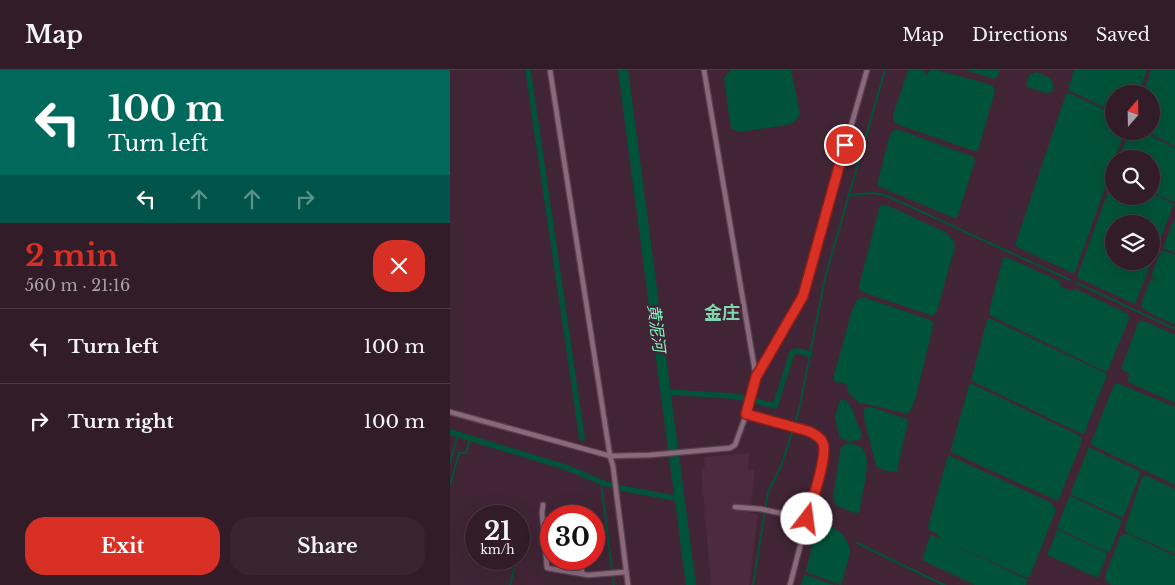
<!DOCTYPE html>
<html lang="en">
<head>
<meta charset="utf-8">
<style>
	body { margin:0; font-family:"Libre Baskerville","Noto Sans SC",serif; background:#392530; color:#f1f3f6; height:100vh; display:flex; flex-direction:column; font-size:19px; white-space:nowrap }
	* { box-sizing:border-box; margin:0 }
	p { font-size:16px; color:#a8a1a8 }
	.icon { flex:none; width:28px; height:28px; fill:none; stroke:currentColor; stroke-width:2; stroke-linecap:round; stroke-linejoin:round }
	.map { position:relative; flex:1; overflow:hidden }
	.side { display:flex; flex-direction:column; background:#311c28; width:450px }
	.side>* { flex:none }
	.guide { background:#00695c; color:#fff; overflow:hidden }
	.needle { width:32px; rotate:20deg }
	.controls { position:absolute; left:655px; top:15px; display:grid; gap:10px }
	.controls a { display:grid; place-items:center; width:55px; height:55px; border-radius:50%; background:#311c28; box-shadow:0 5px 20px #0002,0 0 0 1px #4c3a45; font-size:25px }
	.speed { position:absolute; left:15px; top:435px; display:flex; gap:10px; font-size:25px; font-weight:700; text-align:center }
	.speed>* { display:grid; place-content:center; width:65px; height:65px; border-radius:50%; background:#311c28; box-shadow:0 5px 20px #0002,0 0 0 1px #4c3a45; line-height:1 }
	.speed small { font-size:12px; font-weight:400 }
	.speed .limit { border:8px solid #d22; background:#fff; color:#111 }
	.pin { position:absolute; display:grid; place-items:center; width:42px; height:42px; color:#fff; margin:-21px; border:2px solid #fff; border-radius:50%; box-shadow:0 1px 5px #0007 }
	.me { position:absolute; width:55px; margin:-28px; rotate:15deg; stroke-linejoin:round; filter:drop-shadow(0 0 4px #0008) }
	.turn { display:flex; align-items:center; gap:18px; height:105px; padding:0 25px; font-size:22px }
	.turn .icon { width:65px; height:65px; stroke-width:2.5 }
	.turn b { display:block; font-size:35px; line-height:42px }
	.lanes { display:flex; align-items:center; height:48px; padding:0 25px; background:#0003; justify-content:center; gap:25px; direction:ltr }
	.lanes .off { opacity:.35 }
	.round { display:grid; place-items:center; flex:none; width:52px; height:52px; border-radius:20px; background:#392530 }
	.head { display:flex; align-items:center; justify-content:space-between; height:85px; padding:0 25px }
	h1 { font-size:30px; font-weight:800; line-height:38px; color:#d93025 }
	.primary-button { display:flex; gap:10px; margin-top:auto; padding:10px 25px }
	.primary-button a { flex:1; height:58px; border-radius:20px; background:#d93025; color:#fff; font-size:20px; font-weight:800; line-height:58px; text-align:center }
	.primary-button a+a { background:#392530; color:#f1f3f6 }
	ul { padding:0; list-style:none }
	li { display:flex; align-items:center; gap:15px; height:75px; padding:0 25px; border-top:1px solid #4c3a45 }
	li div { flex:1 }
	li b { display:block; font-size:19px }
	li em { font-style:normal }
	header { display:flex; align-items:center; gap:30px; box-sizing:border-box; height:70px; padding:0 25px; background:#311c28; border-bottom:1px solid #4c3a45 }
	header strong { font-size:24px }
	nav { display:flex; gap:28px; margin-inline-start:auto; font-size:18px }
	main { display:flex; flex:1; min-height:0 }
	.map>svg:first-child { display:block }
	.built { fill:#4d2a40 }
	.water { fill:#005338; fill-rule:evenodd }
	.lines { fill:none; stroke-linecap:round; stroke-linejoin:round }
	.stream { stroke:#005338; stroke-width:2 }
	.canal { stroke:#005338; stroke-width:5.5 }
	.river { stroke:#005338; stroke-width:10 }
	.street-casing { stroke:#5a4251; stroke-width:7 }
	.street { stroke:#8a697d; stroke-width:4.5 }
	.route-casing { stroke:#8d1f18; stroke-width:12 }
	.route { stroke:#d93025; stroke-width:9 }
	.labels { text-anchor:middle; dominant-baseline:central; stroke-width:5; stroke-linejoin:round; paint-order:stroke }
	.water-label { font-size:16px; font-style:italic; fill:#7dfac3; stroke:#412536 }
	.quarter-label { font-size:18px; font-weight:bold; fill:#81d5ae; stroke:#412536 }
</style>
</head>
<body>
<header>
<strong>Map</strong>
<nav><a>Map</a><a>Directions</a><a>Saved</a></nav>
</header>
<main>
<section class="side">
<div class="guide">
<div class="turn"><svg class="icon" aria-label="left" viewBox="0 0 24 24"><path d="M17 20v-9H6M10 6l-5 5 5 5"/></svg><div><b>100 m</b>Turn left</div></div>
<div class="lanes"><svg class="icon" aria-label="left" viewBox="0 0 24 24"><path d="M17 20v-9H6M10 6l-5 5 5 5"/></svg><svg class="icon off" aria-label="ahead" viewBox="0 0 24 24"><path d="M12 20V5M6 11l6-6 6 6"/></svg><svg class="icon off" aria-label="ahead" viewBox="0 0 24 24"><path d="M12 20V5M6 11l6-6 6 6"/></svg><svg class="icon off" aria-label="right" viewBox="0 0 24 24"><path d="M7 20v-9h11M14 6l5 5-5 5"/></svg></div>
</div>
<div class="head"><div><h1>2 min</h1><p>560 m · 21:16</p></div><a class="round" style="background:#d93025;color:#fff"><svg class="icon" aria-label="close" viewBox="0 0 24 24"><path d="M6 6l12 12M18 6L6 18"/></svg></a></div>
<ul>
<li><svg class="icon" aria-label="left" viewBox="0 0 24 24"><path d="M17 20v-9H6M10 6l-5 5 5 5"/></svg><div><b>Turn left</b></div><em>100 m</em></li>
<li><svg class="icon" aria-label="right" viewBox="0 0 24 24"><path d="M7 20v-9h11M14 6l5 5-5 5"/></svg><div><b>Turn right</b></div><em>100 m</em></li>
</ul>
<div class="primary-button"><a>Exit</a><a>Share</a></div>
</section>
<div class="map">
<svg width="725" height="515" viewBox="0 0 725 515">
	<rect width="100%" height="100%" fill="#412536"/>
	<!-- built -->
	<path class="built" d="M299 383 298 399 305 400 300 443 308 444 299 515H261L251 398 255 397 254 387Z"/>
	<!-- water -->
	<g class="water">
		<path d="M280 0H341L350 44C347 50 343 53 337 55L289 62 281 58 274 8Z"/>
		<path d="M458 0H474L476 6 480 0H487L542 15 545 20 529 77 527 81H524L446 54 443 50V45Z"/>
		<path d="M515 0H550L547 7 544 9Z"/>
		<path d="M624 0H697L688 24H664V42L618 20Z"/>
		<path d="M701 0H725V76L701 64 706 50 701 47V24H693Z"/>
		<path d="M586 2C597 6 607 9 602 22L597 23 577 17C576 10 578 4 586 2Z"/>
		<path d="M619 23 664 44V61H675L665 89H664V93L625 202 622 203 569 178 565 175 616 24Z"/>
		<path d="M447 59 524 87 525 91 507 148H504L428 116V110L440 65 444 60Z"/>
		<path d="M679 61H691L725 78V131L723 132 701 121V89H669Z"/>
		<path d="M664 105V126H701V122L723 134V136L685 234 628 208V204ZM664 154H701V191H664Z"/>
		<path d="M430 135 439 136 497 163 504 172 505 176 487 241 483 246 415 223 409 219V216Z"/>
		<path d="M724 149 725 150V183L713 178Z"/>
		<path d="M712 180 725 185V255L696 241 692 237V231L700 210 703 209 709 211 703 208 702 203 711 181Z"/>
		<path d="M556 187 611 212 610 216 621 221 626 219 678 244 679 249 658 300 656 302 541 246 539 241 553 189Z"/>
		<path d="M411 228H416L480 250 483 252 482 261 464 333 458 344 416 334H410L397 321 398 317 396 314 384 311V305L402 240 407 230Z"/>
		<path d="M539 248 655 303 657 305 634 364H632L522 311V307L537 250Z"/>
		<path d="M690 251H694L725 265V333L678 312 679 304 671 299 688 253Z"/>
		<path d="M520 313 626 364 632 368V371L608 431 501 382V379L519 315Z"/>
		<path d="M667 313 725 337V415L644 376 641 373 663 317 665 314Z"/>
		<path d="M390 330H394L398 332 402 339 407 353 412 363V365L410 369C403 372 394 372 389 366L385 347Z"/>
		<path d="M416 337 424 338 456 349 458 351 447 401C440 403 432 400 426 396L414 348V340Z"/>
		<path d="M397 374C402 374 408 374 412 378 424 391 410 425 410 441L408 443H405L387 436 383 428 390 381 392 376Z"/>
		<path d="M639 377 691 402 673 448 621 425V422L638 379Z"/>
		<path d="M498 385 602 433 603 436 606 440 580 506 579 507H575L493 470 576 509 578 510 576 515H525L472 490 480 466 481 465 490 469 487 464 479 460 478 457Z"/>
		<path d="M694 406H697L725 419V484L676 462 675 458 691 410Z"/>
		<path d="M620 426 672 450 660 482 655 481 607 458 619 427Z"/>
		<path d="M370 452C387 460 398 462 400 483L391 515 356 502 366 457 367 454Z"/>
		<path d="M607 460H608L655 482 657 485 648 508 597 485Z"/>
		<path d="M674 464H678L725 486V515H662L655 511V506L670 467Z"/>
		<path d="M354 505H356L384 515H351Z"/>
	</g>
	<g class="lines">
		<!-- stream -->
		<g class="stream">
			<path d="M399 125 422 123 435 125 620 210"/>
			<path d="M627 213 725 259"/>
			<path d="M0 393 8 364"/>
			<path d="M151 412 162 499"/>
			<path d="M0 415 9 383H16L20 368"/>
			<path d="M407 473 494 515"/>
			<path d="M163 508 164 515"/>
			<path d="M60 515 64 499"/>
			<path d="M303 515 318 422 332 394 349 340 375 208 435 0"/>
		</g>
		<!-- canal -->
		<g class="canal">
			<path d="M78 0 132 368"/>
			<path d="M216 322 282 326 295 328"/>
			<path d="M305 331 325 336 342 283 347 281 360 284"/>
			<path d="M0 362 118 398 151 412 160 415"/>
			<path d="M170 418 230 429"/>
		</g>
		<!-- river -->
		<path class="river" d="M173 0 241 515"/>
		<defs>
			<g id="street">
				<path d="M100 0 160 386 163 396 178 515"/>
				<path d="M254 0 306 307"/>
				<path d="M0 342 160 386 200 385 280 378 285 375 296 345"/>
				<path d="M93 435 92 443 97 498 138 505 176 502"/>
				<path d="M285 437 311 439 357 449"/>
				<path d="M124 439 125 446"/>
				<path d="M131 489 132 504"/>
				<path d="M340 515 372 392C375 375 375 369 358 361L296 345 306 307 353 226 417 0"/>
			</g>
		</defs>
		<!-- street casing -->
		<use href="#street" class="street-casing"/>
		<!-- street -->
		<use href="#street" class="street"/>
	</g>
	<g class="lines">
		<defs>
			<path id="route" d="M357 449C361 434 378 386 373 373 370 366 364 364 358 361L296 344 306 307 353 226 395 75"/>
		</defs>
		<!-- route casing -->
		<use href="#route" class="route-casing"/>
		<!-- route -->
		<use href="#route" class="route"/>
	</g>
	<g class="labels">
		<!-- water labels -->
		<g class="water-label">
			<text transform="translate(207 258) rotate(83)">黄泥河</text>
		</g>
		<!-- quarter labels -->
		<g class="quarter-label">
			<text x="272" y="243">金庄</text>
		</g>
	</g>
</svg>
<div class="controls">
<a><svg class="needle" viewBox="-14 -14 28 28"><path d="M0-13l5 13h-10z" fill="#e53935"/><path d="M0 13l5-13h-10z" fill="#a8a1a8"/></svg></a>
<a><svg class="icon" aria-label="search" viewBox="0 0 24 24"><circle cx="10" cy="10" r="6"/><path d="M15 15l6 6"/></svg></a>
<a><svg class="icon" aria-label="layers" viewBox="0 0 24 24"><path d="M12 4l9 5-9 5-9-5zM3 14l9 5 9-5"/></svg></a>
</div>
<div class="speed"><div>21<small>km/h</small></div><div class="limit">30</div></div>
<div class="pin" style="left:395px;top:75px;background:#d93025"><svg class="icon" aria-label="arrive" viewBox="0 0 24 24"><path d="M6 21V4h12l-3 4 3 4H6"/></svg></div>
<svg class="me" style="left:357px;top:449px" viewBox="-20 -20 40 40"><circle r="19" fill="#fff"/><path d="M0-13L10 11 0 6-10 11z" fill="#d93025"/></svg>
</div>
</main>
</body>
</html>
